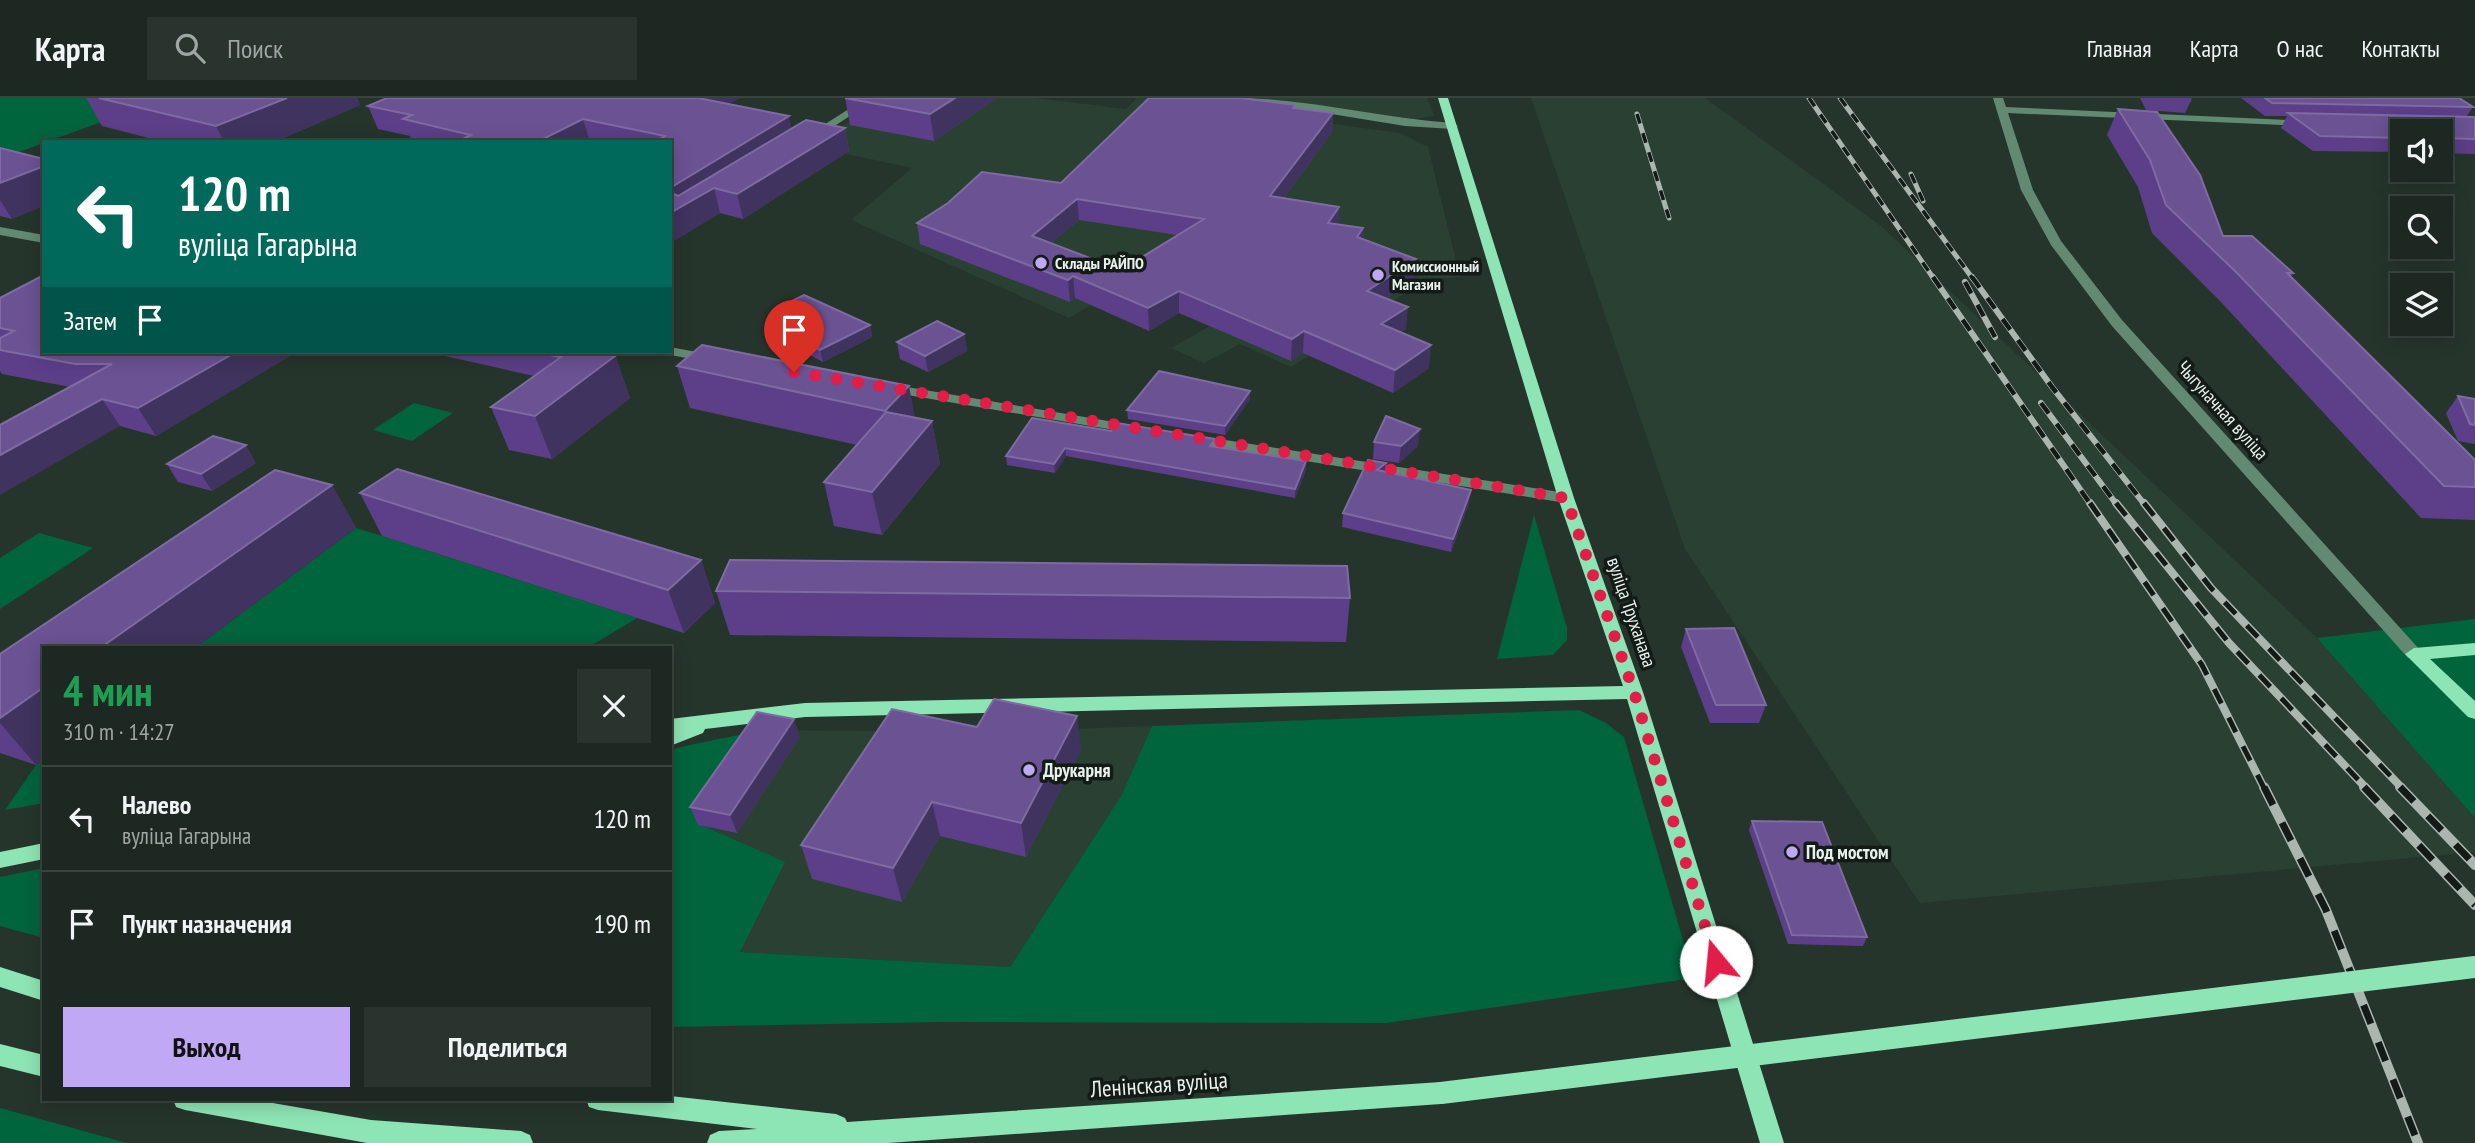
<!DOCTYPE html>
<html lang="ru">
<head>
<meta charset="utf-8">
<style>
	body { margin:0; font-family:"PT Sans Narrow",sans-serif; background:#29342e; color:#f1f3f6; height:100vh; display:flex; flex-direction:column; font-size:26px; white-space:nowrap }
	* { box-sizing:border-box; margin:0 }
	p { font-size:23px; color:#a0a6a5 }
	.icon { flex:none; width:38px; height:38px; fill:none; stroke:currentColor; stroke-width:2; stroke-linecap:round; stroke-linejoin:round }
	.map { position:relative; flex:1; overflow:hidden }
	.sheet { position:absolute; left:42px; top:548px; width:630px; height:455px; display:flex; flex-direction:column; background:#1c2821; border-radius:0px; box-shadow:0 4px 18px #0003,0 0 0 2px #3a443f }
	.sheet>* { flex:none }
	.guide { position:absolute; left:42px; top:42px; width:630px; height:214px; border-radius:0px; box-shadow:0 4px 18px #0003,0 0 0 2px #3a443f; background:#00695c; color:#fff; overflow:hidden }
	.buttons { position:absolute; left:2390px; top:21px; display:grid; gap:14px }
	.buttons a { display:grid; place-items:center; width:63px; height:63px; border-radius:0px; background:#1c2821; box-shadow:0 4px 18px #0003,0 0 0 2px #3a443f; font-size:35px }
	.pin { position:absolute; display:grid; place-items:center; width:60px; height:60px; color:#fff; margin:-72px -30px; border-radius:50% 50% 50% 0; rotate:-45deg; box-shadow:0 0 7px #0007 }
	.pin .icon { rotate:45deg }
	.me { position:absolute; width:77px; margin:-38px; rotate:343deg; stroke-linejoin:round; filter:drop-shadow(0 0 5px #0008) }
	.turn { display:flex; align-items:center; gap:24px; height:147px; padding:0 21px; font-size:32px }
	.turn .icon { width:91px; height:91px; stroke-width:2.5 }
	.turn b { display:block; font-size:49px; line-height:60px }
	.then { display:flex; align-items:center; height:66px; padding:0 21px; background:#0003; gap:14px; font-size:26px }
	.round { display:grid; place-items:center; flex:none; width:74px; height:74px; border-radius:0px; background:#29342e }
	.head { display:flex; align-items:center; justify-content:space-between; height:119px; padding:0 21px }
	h1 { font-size:42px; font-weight:700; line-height:52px; color:#1e9e55 }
	.primary-button { display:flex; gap:14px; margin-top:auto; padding:14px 21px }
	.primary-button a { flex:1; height:80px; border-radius:0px; background:#c0a8f4; color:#111; font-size:28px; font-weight:700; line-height:80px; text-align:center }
	.primary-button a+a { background:#29342e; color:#f1f3f6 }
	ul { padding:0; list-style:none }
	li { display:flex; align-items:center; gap:21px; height:105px; padding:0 21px; border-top:2px solid #3a443f }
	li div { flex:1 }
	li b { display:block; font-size:26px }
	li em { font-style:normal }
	header { display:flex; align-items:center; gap:42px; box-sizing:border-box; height:98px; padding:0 35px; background:#1c2821; border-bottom:2px solid #3a443f }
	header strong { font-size:33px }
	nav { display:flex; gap:38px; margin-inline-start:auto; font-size:24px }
	.search { width:490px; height:63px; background:#29342e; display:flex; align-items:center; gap:18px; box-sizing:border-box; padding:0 24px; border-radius:0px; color:#a0a6a5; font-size:26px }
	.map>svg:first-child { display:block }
	.built { fill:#2a4033 }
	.green { fill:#00643d }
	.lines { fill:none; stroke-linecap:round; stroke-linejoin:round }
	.minor { fill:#628a73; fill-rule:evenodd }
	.major { fill:#8de4b4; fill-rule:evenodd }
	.rail-far3-casing { stroke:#abb6af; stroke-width:5 }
	.rail-far2-casing { stroke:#abb6af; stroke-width:6 }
	.rail-far1-casing { stroke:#abb6af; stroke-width:8 }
	.rail-casing { stroke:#abb6af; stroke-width:10 }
	.rail-far3 { stroke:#141b17; stroke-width:3.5; stroke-dasharray:10; stroke-linecap:butt }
	.rail-far2 { stroke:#141b17; stroke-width:4.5; stroke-dasharray:13; stroke-linecap:butt }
	.rail-far1 { stroke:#141b17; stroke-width:5; stroke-dasharray:16; stroke-linecap:butt }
	.rail { stroke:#141b17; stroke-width:7; stroke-dasharray:20; stroke-linecap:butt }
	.major-bridge { stroke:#8de4b4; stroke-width:22 }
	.wall { fill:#5c3f88; fill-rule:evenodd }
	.shaded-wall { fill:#40335f }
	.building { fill:#6b5293; stroke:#7e6ba1; stroke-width:2; fill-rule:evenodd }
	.route { stroke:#e11d48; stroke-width:12; stroke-dasharray:0 21.6 }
	.poi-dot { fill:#c0a8f4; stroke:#141b17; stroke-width:2.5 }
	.labels { text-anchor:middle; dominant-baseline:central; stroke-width:7; stroke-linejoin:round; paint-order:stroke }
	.far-poi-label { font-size:16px; font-weight:bold; fill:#e8f1eb; stroke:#141b17; text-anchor:start }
	.street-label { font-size:19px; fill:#e8f1eb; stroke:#141b17 }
	.poi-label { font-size:19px; font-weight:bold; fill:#e8f1eb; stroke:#141b17; text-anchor:start }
	.near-street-label { font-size:23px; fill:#e8f1eb; stroke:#141b17 }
</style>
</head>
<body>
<header>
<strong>Карта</strong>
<div class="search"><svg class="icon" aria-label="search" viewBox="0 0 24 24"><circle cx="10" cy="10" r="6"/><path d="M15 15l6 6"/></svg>Поиск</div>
<nav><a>Главная</a><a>Карта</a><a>О нас</a><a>Контакты</a></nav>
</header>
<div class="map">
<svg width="2475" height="1045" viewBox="0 0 2475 1045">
	<rect width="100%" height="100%" fill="#26352c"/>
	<!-- built -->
	<g class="built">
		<path d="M887 0H1035L1126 11 1137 0H1143L1400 35 1428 49 1460 179 1427 181 1291 269 1240 246 1204 265 1171 250 1238 212 1142 176 1069 220 851 122 912 70 810 48Z"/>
		<path d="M1251 0H1427L1434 18 1414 21Z"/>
		<path d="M1531 0H1705L1881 128 2317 540 2475 720V754L1920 805 1685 451Z"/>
		<path d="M1152 628 1121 698 1010 869 740 854 698 727 763 632 999 634Z"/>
	</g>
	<!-- green -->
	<g class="green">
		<path d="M0 0H167L0 61Z"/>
		<path d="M414 305 453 315 412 343 373 332Z"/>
		<path d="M1534 417 1567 530V542L1553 557 1497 561Z"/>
		<path d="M356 430 382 438 637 520 589 549 195 550Z"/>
		<path d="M39 435 93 450 0 511V460Z"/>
		<path d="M2475 521V720L2317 540Z"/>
		<path d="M1579 612 1606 625 1624 639 1694 880 1387 925 940 924 670 929V653L680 649 763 632 699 726 785 764 740 854 1010 869 1121 698 1152 628Z"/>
		<path d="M44 662V705L5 712 36 667Z"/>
		<path d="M44 770V840L0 828V779Z"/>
		<path d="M0 1010 127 1045H0Z"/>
	</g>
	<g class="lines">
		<!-- minor -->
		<g class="minor">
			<path d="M866 0H878L814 41 805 39Z"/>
			<path d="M1234 0C1307 0 1380 20 1453 25L1458 28 1453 31 1405 28Z"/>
			<path d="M1993 0H2003L2006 9 2310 23 2311 25 2306 28 2008 15 2033 92 2061 143 2122 222 2420 552 2423 556 2420 560H2408L2112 228 2051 147 2021 92Z"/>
			<path d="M0 129 44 137V145L0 137Z"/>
			<path d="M670 249 713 257 720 261 713 265 665 256 664 254H670Z"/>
			<path d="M889 286 1138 328 1145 332 1138 336 884 293 882 290Z"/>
			<path d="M1193 337 1566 395 1574 400 1566 405 1188 344 1186 341Z"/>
		</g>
		<!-- major -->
		<g class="major">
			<path d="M1438 0H1448L1574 400 1643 594 1784 1045H1760L1627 601 805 619 705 631 703 635 670 648V621L805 605 1623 588 1558 400Z"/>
			<path d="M2475 545V557L2430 561 2475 603V621L2468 619 2405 556 2414 550Z"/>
			<path d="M44 745V761L0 770V754Z"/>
			<path d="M0 869 44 883V903L0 889Z"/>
			<path d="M0 946 44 957V979L0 968Z"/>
			<path d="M1441 984 1450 987 1453 995 1450 1003 1441 1006 888 1045H707L710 1037 719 1033 757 1031 598 1012 589 1009 586 1001H670V998L836 1016 845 1020 847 1024Z"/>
			<path d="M173 1001H250L371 1022 521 1033 530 1037 533 1045H367L185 1012 176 1009Z"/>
		</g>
		<defs>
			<g id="rail-far3">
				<path d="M1809 0 1934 181"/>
				<path d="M1840 0 1973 181"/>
				<path d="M1637 16 1669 120"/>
				<path d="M1911 76 1923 103"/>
			</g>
			<g id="rail-far2">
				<path d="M1933 179 2091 407"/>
				<path d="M1972 179 2052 289 2145 407"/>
				<path d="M1965 184 1995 239"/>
				<path d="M2041 305 2117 407"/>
			</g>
			<g id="rail-far1">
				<path d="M2090 405 2202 567 2264 690"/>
				<path d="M2116 405 2229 545 2366 690"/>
				<path d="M2144 405 2211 490 2402 690"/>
			</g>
			<g id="rail">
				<path d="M2264 689 2326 812 2418 1045"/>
				<path d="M2364 689 2475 807"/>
				<path d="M2400 689 2475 767"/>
			</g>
		</defs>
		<!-- rail-far3 casing -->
		<use href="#rail-far3" class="rail-far3-casing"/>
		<!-- rail-far2 casing -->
		<use href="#rail-far2" class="rail-far2-casing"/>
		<!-- rail-far1 casing -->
		<use href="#rail-far1" class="rail-far1-casing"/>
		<!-- rail casing -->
		<use href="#rail" class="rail-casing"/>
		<!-- rail-far3 -->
		<use href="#rail-far3" class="rail-far3"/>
		<!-- rail-far2 -->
		<use href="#rail-far2" class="rail-far2"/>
		<!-- rail-far1 -->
		<use href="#rail-far1" class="rail-far1"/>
		<!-- rail -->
		<use href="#rail" class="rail"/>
		<!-- major-bridge -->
		<path class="major-bridge" d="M1441 995 2475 869"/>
	</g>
	<!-- wall -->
	<g class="wall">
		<path d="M86 0H357L360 7 274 44H164L102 28Z"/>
		<path d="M387 0H740L728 6 791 30H845L849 53 743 121 720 115 670 145V44H412L410 38 378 31 368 8Z"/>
		<path d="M845 0H997L934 43 850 27Z"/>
		<path d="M2140 0H2191L2192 1 2185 15 2146 12Z"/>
		<path d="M2241 0H2459L2473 9 2466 19H2475V56L2441 55V33H2403V54L2313 53 2281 30 2287 18H2265Z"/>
		<path d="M1295 10 1333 15 1332 34 1284 100 1339 109 1338 127 1363 130 1362 141 1414 183 1387 200 1406 231 1400 235 1429 270 1393 295 1303 255 1291 263 1179 215 1149 233 1075 200 1070 204 920 146 917 125 1061 85ZM1079 122 1177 137 1124 173 1051 145Z"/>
		<path d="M2118 11 2223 138 2293 175 2291 179 2475 389V422L2421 420 2220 203 2152 135 2138 89 2107 37Z"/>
		<path d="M0 50 12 121 0 118Z"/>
		<path d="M0 200 44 254H296L156 338 120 328 70 289 2 276 0 273Z"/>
		<path d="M870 227 872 239 823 264 776 239 773 228Z"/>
		<path d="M964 236 967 253 928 274 900 261 897 244Z"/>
		<path d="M702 247 915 320 932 323 940 366 882 437 834 428 824 384 857 347 690 310 677 268Z"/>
		<path d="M427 254H614L630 300 552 361 509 352 491 309 534 278Z"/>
		<path d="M1250 293V301L1225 337 1128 321 1127 312Z"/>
		<path d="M2458 298 2475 301V346L2458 343 2446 315Z"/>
		<path d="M1032 320 1306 363V372L1295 400 1066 358 1055 375 1007 367 1006 358Z"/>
		<path d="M1374 344 1418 348 1399 365 1373 361Z"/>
		<path d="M256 365 212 393 178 384 167 366Z"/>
		<path d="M1385 374 1469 405 1451 454 1342 429 1343 415Z"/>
		<path d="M332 387 356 430 44 550V662L36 667 0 655V556Z"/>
		<path d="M360 395 701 462 715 505 684 535 382 438Z"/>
		<path d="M716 493 1350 500 1346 544 730 537Z"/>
		<path d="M1686 531 1766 607 1759 625H1710L1681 549Z"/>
		<path d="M800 639 737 735 698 727 690 709Z"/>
		<path d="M1081 652 1026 759 940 738 902 804 812 781 801 747Z"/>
		<path d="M1752 723 1867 839 1863 848 1788 846 1749 732Z"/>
	</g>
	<!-- shaded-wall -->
	<g class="shaded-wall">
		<path d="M287 0H357L360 7 274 44H224L216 28Z"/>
		<path d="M692 0H740L698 22Z"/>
		<path d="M955 0H997L934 43 930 16Z"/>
		<path d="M1333 15 1332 34 1270 119V98Z"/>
		<path d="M789 18 794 42 714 90 720 115 670 145V90Z"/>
		<path d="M583 21 590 44H537Z"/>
		<path d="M845 30 849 53 743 121 737 96Z"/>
		<path d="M44 68V108L12 121 0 102V85Z"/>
		<path d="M1077 101 1079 122 1035 159 1032 138Z"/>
		<path d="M1339 109 1338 130 1328 125Z"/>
		<path d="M1363 130 1362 151 1357 139Z"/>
		<path d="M1416 161 1414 183 1365 215 1367 193Z"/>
		<path d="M1073 178 1075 200 1070 204 1068 182Z"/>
		<path d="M1179 193V215L1149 233 1148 210Z"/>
		<path d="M1408 209 1406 231 1379 249 1381 226Z"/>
		<path d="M870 227 872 239 823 264 820 252Z"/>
		<path d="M1304 233 1303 255 1291 263 1292 241Z"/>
		<path d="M964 236 967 253 928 274 925 258Z"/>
		<path d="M1431 247 1429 270 1393 295 1395 272Z"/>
		<path d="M236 254H296L156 338 138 310Z"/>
		<path d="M593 254H614L630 300 552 361 535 318Z"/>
		<path d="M909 288 917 330 894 355 885 313Z"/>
		<path d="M1250 293V301L1225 337V328Z"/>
		<path d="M102 301 120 328 0 397V357Z"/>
		<path d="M932 323 940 366 882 437 872 394Z"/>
		<path d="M1420 331 1418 348 1399 365 1401 348Z"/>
		<path d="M246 347 256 365 212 393 201 376Z"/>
		<path d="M1065 350 1066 358 1055 375 1054 366Z"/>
		<path d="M1306 363V372L1295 400V391Z"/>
		<path d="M1386 365 1385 378 1377 372Z"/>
		<path d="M332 387 356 430 195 550H100Z"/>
		<path d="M1471 392 1469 405 1451 454 1453 441Z"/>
		<path d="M701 462 715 505 684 535 668 492Z"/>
		<path d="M44 589V662L36 667 0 625V620Z"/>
		<path d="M1077 618 1081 652 1026 759 1021 725Z"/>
		<path d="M794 621 800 639 737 735 730 717Z"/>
		<path d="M932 704 940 738 902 804 893 770Z"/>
	</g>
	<!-- building -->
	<g class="building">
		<path d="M99 0H287L216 28Z"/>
		<path d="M387 0H698L789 18 670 90V44H655L665 38 583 21 537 44H457L471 37 403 21 412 17 368 8Z"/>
		<path d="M845 0H955L930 16Z"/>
		<path d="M1149 0H1241L1295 7 1293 10 1333 15 1270 98 1339 109 1328 125 1363 130 1357 139 1416 161 1367 193 1408 209 1381 226 1431 247 1395 272 1304 233 1292 241 1179 193 1148 210 1073 178 1068 182 917 125 948 105 982 74 1061 85ZM1077 101 1204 121 1129 167 1124 173 1032 138Z"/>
		<path d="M2265 0H2459L2473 9 2272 5Z"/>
		<path d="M2118 11 2157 14 2200 77 2223 138H2252L2293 175H2287L2475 362V389L2444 388 2236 174 2166 107 2150 62Z"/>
		<path d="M2288 15 2475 19V41L2441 40V33H2403V40L2320 38Z"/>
		<path d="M806 22 845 30 737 96 714 90 670 115V94L678 98Z"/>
		<path d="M0 50 44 61V68L0 85Z"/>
		<path d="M44 177V254H236L138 310 102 301 0 357V327L112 266H75L0 252V240L14 233 0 230V200Z"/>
		<path d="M804 197 870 227 820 252 773 228 777 210Z"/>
		<path d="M937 223 964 236 925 258 897 244Z"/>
		<path d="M702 247 909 288 885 313 677 268Z"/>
		<path d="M535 254H568L560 259Z"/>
		<path d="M568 254H596L615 258 535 318 491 309Z"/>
		<path d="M1159 273 1250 293 1225 328 1127 312Z"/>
		<path d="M2458 298 2475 301V327L2470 326Z"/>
		<path d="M886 314 932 323 872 394 824 384Z"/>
		<path d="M1386 318 1420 331 1401 348 1374 344Z"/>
		<path d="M1032 320 1111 333 1117 325 1215 341 1210 348 1306 363 1295 391 1065 350 1054 366 1006 358Z"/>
		<path d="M213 338 246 347 201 376 167 366Z"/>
		<path d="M1368 362 1386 365 1377 372 1471 392 1453 441 1343 415Z"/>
		<path d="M397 371 701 462 668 492 360 395Z"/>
		<path d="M275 372 332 387 100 550H44V589L0 620V556Z"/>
		<path d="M730 462 1347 468 1350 500 716 493Z"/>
		<path d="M1734 530 1766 607H1716L1686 531Z"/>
		<path d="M994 601 1077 618 1021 725 932 704 893 770 801 747 892 611 977 629Z"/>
		<path d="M757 614 794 621 730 717 690 709Z"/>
		<path d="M1752 723 1822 724 1867 839 1792 837Z"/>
	</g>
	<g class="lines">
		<!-- route -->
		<path class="route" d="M794 274 1566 400 1634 594 1716 864"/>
	</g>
	<!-- markers -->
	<g class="poi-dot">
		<circle cx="1041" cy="165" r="7"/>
		<circle cx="1378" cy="177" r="7"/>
		<circle cx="1029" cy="672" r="7"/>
		<circle cx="1792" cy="754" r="7"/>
	</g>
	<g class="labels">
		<!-- far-poi labels -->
		<g class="far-poi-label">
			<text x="1055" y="165">Склады РАЙПО</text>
			<text x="1392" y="168">Комиссионный<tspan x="1392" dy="18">Магазин</tspan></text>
		</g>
		<!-- street labels -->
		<g class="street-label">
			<text transform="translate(2223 312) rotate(48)">Чыгуначная вуліца</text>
			<text transform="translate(1632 514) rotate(71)">вуліца Труханава</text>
		</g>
		<!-- poi labels -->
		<g class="poi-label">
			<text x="1043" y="672">Друкарня</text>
			<text x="1806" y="754">Под мостом</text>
		</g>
		<!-- near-street labels -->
		<g class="near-street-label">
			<text transform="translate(1159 986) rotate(-4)">Ленінская вуліца</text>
		</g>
	</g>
</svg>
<div class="buttons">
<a><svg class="icon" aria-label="sound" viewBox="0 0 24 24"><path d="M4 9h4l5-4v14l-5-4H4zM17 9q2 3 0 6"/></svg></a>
<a><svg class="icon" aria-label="search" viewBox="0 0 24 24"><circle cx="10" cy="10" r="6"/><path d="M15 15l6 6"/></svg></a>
<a><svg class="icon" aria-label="layers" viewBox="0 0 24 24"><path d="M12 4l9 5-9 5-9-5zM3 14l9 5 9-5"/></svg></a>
</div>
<div class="pin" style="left:794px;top:274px;background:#d93025"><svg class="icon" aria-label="arrive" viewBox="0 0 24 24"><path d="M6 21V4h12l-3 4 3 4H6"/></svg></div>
<svg class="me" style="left:1716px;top:864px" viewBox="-20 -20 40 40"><circle r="19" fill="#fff"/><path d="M0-13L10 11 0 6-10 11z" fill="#e11d48"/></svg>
<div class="guide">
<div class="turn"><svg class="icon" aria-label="left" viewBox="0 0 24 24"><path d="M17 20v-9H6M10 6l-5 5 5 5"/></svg><div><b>120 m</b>вуліца Гагарына</div></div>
<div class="then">Затем<svg class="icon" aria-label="arrive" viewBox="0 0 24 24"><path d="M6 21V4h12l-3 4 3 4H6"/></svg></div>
</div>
<section class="sheet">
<div class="head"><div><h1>4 мин</h1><p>310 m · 14:27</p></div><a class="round"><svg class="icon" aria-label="close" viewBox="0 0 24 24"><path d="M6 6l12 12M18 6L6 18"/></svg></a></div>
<ul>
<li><svg class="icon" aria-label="left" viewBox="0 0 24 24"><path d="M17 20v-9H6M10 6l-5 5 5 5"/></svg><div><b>Налево</b><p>вуліца Гагарына</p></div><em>120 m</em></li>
<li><svg class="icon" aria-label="arrive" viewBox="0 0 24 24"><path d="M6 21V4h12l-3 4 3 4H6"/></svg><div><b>Пункт назначения</b></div><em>190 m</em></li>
</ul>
<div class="primary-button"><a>Выход</a><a>Поделиться</a></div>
</section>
</div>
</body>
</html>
